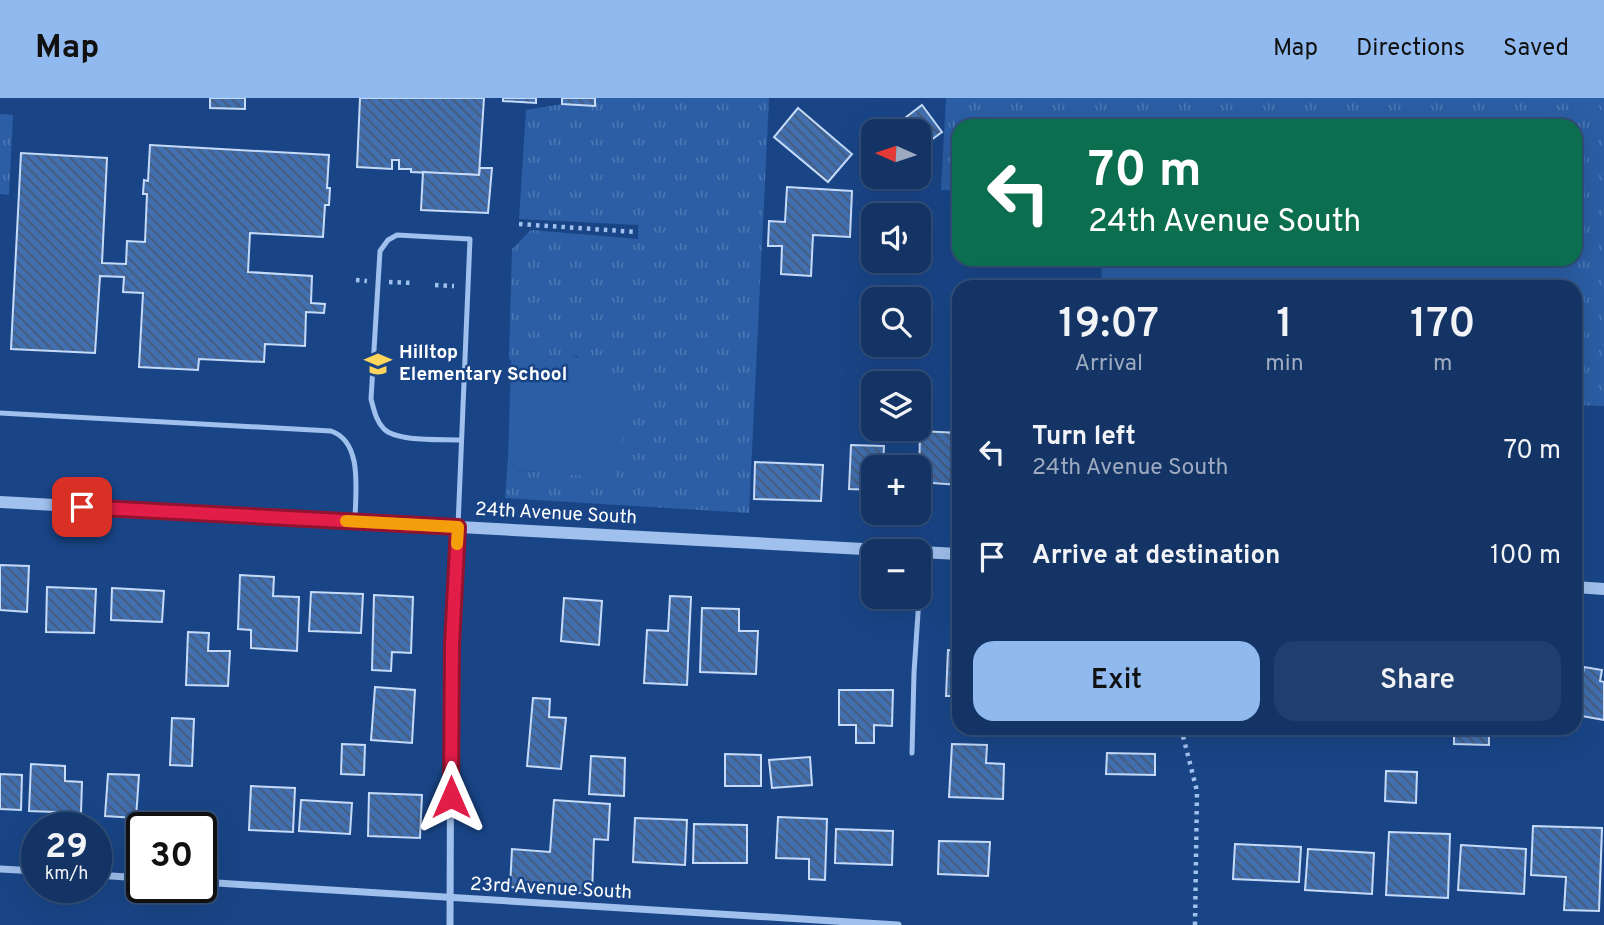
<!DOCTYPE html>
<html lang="en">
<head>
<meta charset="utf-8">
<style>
	body { margin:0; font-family:Overpass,sans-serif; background:#203f6e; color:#f1f3f6; height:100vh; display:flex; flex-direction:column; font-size:26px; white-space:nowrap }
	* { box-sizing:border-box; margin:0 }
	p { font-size:23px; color:#9daabf }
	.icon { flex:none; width:38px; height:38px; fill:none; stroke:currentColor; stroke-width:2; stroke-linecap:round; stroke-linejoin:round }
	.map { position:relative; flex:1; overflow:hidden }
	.side { position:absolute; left:952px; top:182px; width:630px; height:455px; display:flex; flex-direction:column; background:#133465; border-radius:21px; box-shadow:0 7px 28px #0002,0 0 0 2px #324f79 }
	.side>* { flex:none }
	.hud { position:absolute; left:952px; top:21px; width:630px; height:147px; border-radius:21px; box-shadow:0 7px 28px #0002,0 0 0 2px #324f79; background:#0b6e4f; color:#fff; overflow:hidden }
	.needle { width:46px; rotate:273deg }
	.buttons { position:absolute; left:861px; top:21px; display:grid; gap:14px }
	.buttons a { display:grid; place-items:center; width:70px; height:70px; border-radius:14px; background:#133465; box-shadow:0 7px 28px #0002,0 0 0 2px #324f79; font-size:35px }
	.speed { position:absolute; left:21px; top:714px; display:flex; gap:14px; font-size:35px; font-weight:700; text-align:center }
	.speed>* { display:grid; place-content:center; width:91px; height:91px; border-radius:50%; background:#133465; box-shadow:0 7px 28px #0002,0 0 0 2px #324f79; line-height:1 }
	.speed small { font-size:18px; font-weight:400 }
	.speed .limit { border:4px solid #111; border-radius:10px; background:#fff; color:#111 }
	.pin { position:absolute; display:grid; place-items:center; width:60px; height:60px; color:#fff; margin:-30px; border-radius:14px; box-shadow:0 4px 10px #0006 }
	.me { position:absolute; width:77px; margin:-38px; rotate:0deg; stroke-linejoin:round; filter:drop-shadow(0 0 5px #0008) }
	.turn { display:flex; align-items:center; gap:24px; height:147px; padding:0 21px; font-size:32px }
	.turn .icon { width:91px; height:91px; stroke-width:2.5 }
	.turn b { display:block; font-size:49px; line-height:60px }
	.eta { display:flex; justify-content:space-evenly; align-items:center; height:119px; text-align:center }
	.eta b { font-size:42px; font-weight:600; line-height:49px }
	.action { display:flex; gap:14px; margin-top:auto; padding:14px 21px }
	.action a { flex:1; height:80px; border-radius:21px; background:#90b9f0; color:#111; font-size:28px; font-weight:600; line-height:80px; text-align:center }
	.action a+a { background:#203f6e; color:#f1f3f6 }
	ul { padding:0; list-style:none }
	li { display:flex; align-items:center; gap:21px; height:105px; padding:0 21px }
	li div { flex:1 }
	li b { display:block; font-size:26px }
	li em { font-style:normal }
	header { display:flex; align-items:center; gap:42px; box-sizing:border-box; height:98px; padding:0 35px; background:#90b9f0; color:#111 }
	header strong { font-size:33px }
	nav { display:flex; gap:38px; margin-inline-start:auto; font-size:24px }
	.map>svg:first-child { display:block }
	.grass { fill:url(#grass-tufts) }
	.pitch { fill:#2b5ea5 }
	.building { fill:url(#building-back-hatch); stroke:#c5dbf9; stroke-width:2 }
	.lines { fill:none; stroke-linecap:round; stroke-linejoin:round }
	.path { stroke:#a0c0ed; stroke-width:4.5; stroke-dasharray:3.5 5; stroke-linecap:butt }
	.service { stroke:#a0c0ed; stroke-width:5 }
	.minor { stroke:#a0c0ed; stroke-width:7 }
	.tertiary { stroke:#a0c0ed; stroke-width:12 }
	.route-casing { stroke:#92132f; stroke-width:18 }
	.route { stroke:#e11d48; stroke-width:12 }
	.slow { stroke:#f59e0b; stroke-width:12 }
	.labels { text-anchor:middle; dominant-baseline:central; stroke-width:5; stroke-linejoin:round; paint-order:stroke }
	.poi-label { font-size:19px; font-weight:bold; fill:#fff; stroke:#194587; text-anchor:start }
	.street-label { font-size:19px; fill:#fff; stroke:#194587 }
</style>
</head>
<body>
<header>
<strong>Map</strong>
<nav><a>Map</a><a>Directions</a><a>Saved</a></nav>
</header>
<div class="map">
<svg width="1604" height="827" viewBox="0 0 1604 827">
	<defs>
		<pattern id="grass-tufts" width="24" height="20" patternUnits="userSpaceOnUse" patternTransform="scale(1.75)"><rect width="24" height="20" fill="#2b5ea5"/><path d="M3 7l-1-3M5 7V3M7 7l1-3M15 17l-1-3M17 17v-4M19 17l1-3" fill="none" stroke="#4b76b2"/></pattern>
		<pattern id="building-back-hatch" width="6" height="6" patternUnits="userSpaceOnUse" patternTransform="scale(1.75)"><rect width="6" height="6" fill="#416fb0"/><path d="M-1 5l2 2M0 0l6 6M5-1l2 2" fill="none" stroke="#485a74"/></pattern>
	</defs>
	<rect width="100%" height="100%" fill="#194587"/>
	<!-- grass -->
	<g class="grass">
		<path d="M595 0H769L749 415 505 400 508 360 520 374 543 373 578 258H552L531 270 509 261 512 151 531 132 638 141V127L519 121 526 12 562 6 594 8Z"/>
		<path d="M946 0H1604V308L1575 307V189H1101L1102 161H1575V28H959V93L941 92Z"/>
		<path d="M0 16 13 17 9 97 0 96Z"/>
	</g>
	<!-- pitch -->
	<path class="pitch" d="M568 257 599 265 627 300 628 313 615 380 545 375 543 373 520 374 508 360 511 261 531 270 552 258Z"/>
	<!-- building -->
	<g class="building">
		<path d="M210 0H245V11L210 10Z"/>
		<path d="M360 0H484L479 77 411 74V71H399V62H392V71L357 69Z"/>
		<path d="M503 0H536V5L503 3Z"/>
		<path d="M562 0H595V8L562 6Z"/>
		<path d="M922 7 942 34 919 51V33H888Z"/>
		<path d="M798 10 852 56 828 84 774 39Z"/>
		<path d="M150 47 329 57 327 90H330L329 107H325L323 139 250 135 248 174 312 178 311 205 325 206 324 215 306 214 305 248 265 246 264 264 199 261 198 272 139 269 143 195 123 194 124 179 100 178 95 255 11 251 21 55 107 60 102 165 126 166 127 143 145 144 147 96H143L144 82 148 83Z"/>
		<path d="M480 70H492L488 115 421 112 423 74 479 77Z"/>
		<path d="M787 89 852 93 850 139 813 137 811 178 781 176 782 148H768L769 123 785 124Z"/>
		<path d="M920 333 959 335V387L919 384Z"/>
		<path d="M851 347 884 348 883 369H873V392L849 391Z"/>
		<path d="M755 364 823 367 821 403 754 401Z"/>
		<path d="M0 467 29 468 27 514 0 512Z"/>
		<path d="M240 477 274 479 273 498 299 499 297 553 251 550V532L238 531Z"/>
		<path d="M47 489 96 491 94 535 46 534Z"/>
		<path d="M112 490 164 493 162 524 111 522Z"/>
		<path d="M311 494 363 496 361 535 309 533Z"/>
		<path d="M374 497 413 499 411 555 392 554 391 573 372 572Z"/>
		<path d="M670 498 691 499 687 587 644 585 647 532 668 533Z"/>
		<path d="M564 500 602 503 599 547 561 543Z"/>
		<path d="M702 510 739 511V533H758L756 576 700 574Z"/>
		<path d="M188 534 209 535 208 553H230L228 588 186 587Z"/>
		<path d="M948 552 959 553V598H946Z"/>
		<path d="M1584 569 1602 572 1600 583 1604 584V622L1576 617Z"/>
		<path d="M375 589 415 592 412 645 371 642Z"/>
		<path d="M839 592H893L892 628 874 627V645H856V627H839Z"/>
		<path d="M533 600 550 601 549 619 566 620 561 671 527 668Z"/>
		<path d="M172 620 194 621 192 668 170 667Z"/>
		<path d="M1454 630H1489V647L1454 646Z"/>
		<path d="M342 646 365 647 364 677 341 676Z"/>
		<path d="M952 646 987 647 986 665 1004 666 1003 701 949 699Z"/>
		<path d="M1107 655 1155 656V677L1106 676Z"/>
		<path d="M725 656 761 657V688H725Z"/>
		<path d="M591 658 625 660 624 698 589 696Z"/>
		<path d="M810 659 812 687 772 690 769 662Z"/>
		<path d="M31 666 65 668V683L82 684 81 715 29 713Z"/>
		<path d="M1386 673 1417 674 1416 705 1385 703Z"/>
		<path d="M0 676 22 677 21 712 0 711Z"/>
		<path d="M108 676 139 677 136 720 105 718Z"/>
		<path d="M251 688 295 690 293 734 249 732Z"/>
		<path d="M369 695 422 697 420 740 368 738Z"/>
		<path d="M301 702 352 705 350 736 299 733Z"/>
		<path d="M554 702 610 706 608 742 594 741 592 796 510 789 512 751 550 754Z"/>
		<path d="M778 719 827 721 825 782 809 781V761L776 760Z"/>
		<path d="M635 720 687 722 685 767 633 764Z"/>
		<path d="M694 726 747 727V765H693Z"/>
		<path d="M1533 728 1602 730 1599 813 1564 812 1566 779 1531 777Z"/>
		<path d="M836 731 893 733 892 767 835 765Z"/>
		<path d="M1389 734 1450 736 1448 800 1386 797Z"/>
		<path d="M939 743 990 744 988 778 938 776Z"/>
		<path d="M1235 746 1301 749 1299 784 1233 781Z"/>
		<path d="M1461 747 1526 751 1524 796 1458 792Z"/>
		<path d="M1308 751 1374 755 1372 796 1305 792Z"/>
	</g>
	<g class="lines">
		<!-- path -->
		<g class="path">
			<path d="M519 126 637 134"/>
			<path d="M356 182 367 183"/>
			<path d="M389 184 413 185"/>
			<path d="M435 187 454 188"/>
			<path d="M1181 630 1197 693 1195 827"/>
		</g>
		<!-- service -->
		<g class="service">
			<path d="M0 315 331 333C364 344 355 396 355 424"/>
			<path d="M458 428 470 141 397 137 388 142 380 153 371 301C374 312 376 323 384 331 397 344 441 341 460 342"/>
			<path d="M912 655 914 575 922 455"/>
		</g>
		<!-- minor -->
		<g class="minor">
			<path d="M0 771 37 773"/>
			<path d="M96 777 142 780"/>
			<path d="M201 784 898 827"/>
			<path d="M450 827 451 546 458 429"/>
		</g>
		<!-- tertiary -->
		<g class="tertiary">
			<path d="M0 404 900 453"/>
			<path d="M919 454 959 456"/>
			<path d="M1575 489 1604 491"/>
		</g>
	</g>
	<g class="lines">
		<defs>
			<path id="route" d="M82 409 458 429 452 546 451 699"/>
		</defs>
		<!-- route casing -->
		<use href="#route" class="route-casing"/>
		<!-- route -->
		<use href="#route" class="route"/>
		<!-- slow -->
		<path class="slow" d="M346 423 458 429 457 446"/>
	</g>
	<!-- icons -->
	<defs>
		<symbol id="school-bare" viewBox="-9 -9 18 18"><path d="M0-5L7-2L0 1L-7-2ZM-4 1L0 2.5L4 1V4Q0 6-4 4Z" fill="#ffd65c" stroke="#194587" stroke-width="2.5" paint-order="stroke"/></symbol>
	</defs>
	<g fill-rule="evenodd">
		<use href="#school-bare" x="359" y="247" width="38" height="38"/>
	</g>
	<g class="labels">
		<!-- poi labels -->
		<g class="poi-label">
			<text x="399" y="255">Hilltop<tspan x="399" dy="22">Elementary School</tspan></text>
		</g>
		<!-- street labels -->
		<g class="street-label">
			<text transform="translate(556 416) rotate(3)">24th Avenue South</text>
			<text transform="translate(551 791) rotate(3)">23rd Avenue South</text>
		</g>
	</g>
</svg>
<div class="buttons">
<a><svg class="needle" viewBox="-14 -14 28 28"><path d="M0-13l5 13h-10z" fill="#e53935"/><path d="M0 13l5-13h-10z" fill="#9daabf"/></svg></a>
<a><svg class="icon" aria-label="sound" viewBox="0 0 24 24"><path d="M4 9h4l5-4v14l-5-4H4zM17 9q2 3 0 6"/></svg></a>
<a><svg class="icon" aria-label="search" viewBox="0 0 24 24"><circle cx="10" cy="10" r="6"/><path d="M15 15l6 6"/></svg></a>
<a><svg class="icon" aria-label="layers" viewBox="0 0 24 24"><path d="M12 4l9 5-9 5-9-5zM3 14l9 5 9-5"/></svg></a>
<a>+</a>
<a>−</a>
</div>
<div class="speed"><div>29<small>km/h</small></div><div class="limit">30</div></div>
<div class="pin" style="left:82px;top:409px;background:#d93025"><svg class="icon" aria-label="arrive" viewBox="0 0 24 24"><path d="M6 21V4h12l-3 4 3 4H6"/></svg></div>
<svg class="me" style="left:451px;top:699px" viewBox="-20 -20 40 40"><path d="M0-17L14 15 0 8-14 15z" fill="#e11d48" stroke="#fff" stroke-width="4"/></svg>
<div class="hud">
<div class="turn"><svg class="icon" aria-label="left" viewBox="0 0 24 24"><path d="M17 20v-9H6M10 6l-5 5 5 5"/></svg><div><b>70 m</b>24th Avenue South</div></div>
</div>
<section class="side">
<div class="eta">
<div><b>19:07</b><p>Arrival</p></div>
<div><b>1</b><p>min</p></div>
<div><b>170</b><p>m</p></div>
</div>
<ul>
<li><svg class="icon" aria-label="left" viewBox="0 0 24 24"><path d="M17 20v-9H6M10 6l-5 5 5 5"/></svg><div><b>Turn left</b><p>24th Avenue South</p></div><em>70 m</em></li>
<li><svg class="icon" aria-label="arrive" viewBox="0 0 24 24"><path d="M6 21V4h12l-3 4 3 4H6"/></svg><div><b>Arrive at destination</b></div><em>100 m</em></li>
</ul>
<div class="action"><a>Exit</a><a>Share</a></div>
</section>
</div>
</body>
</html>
